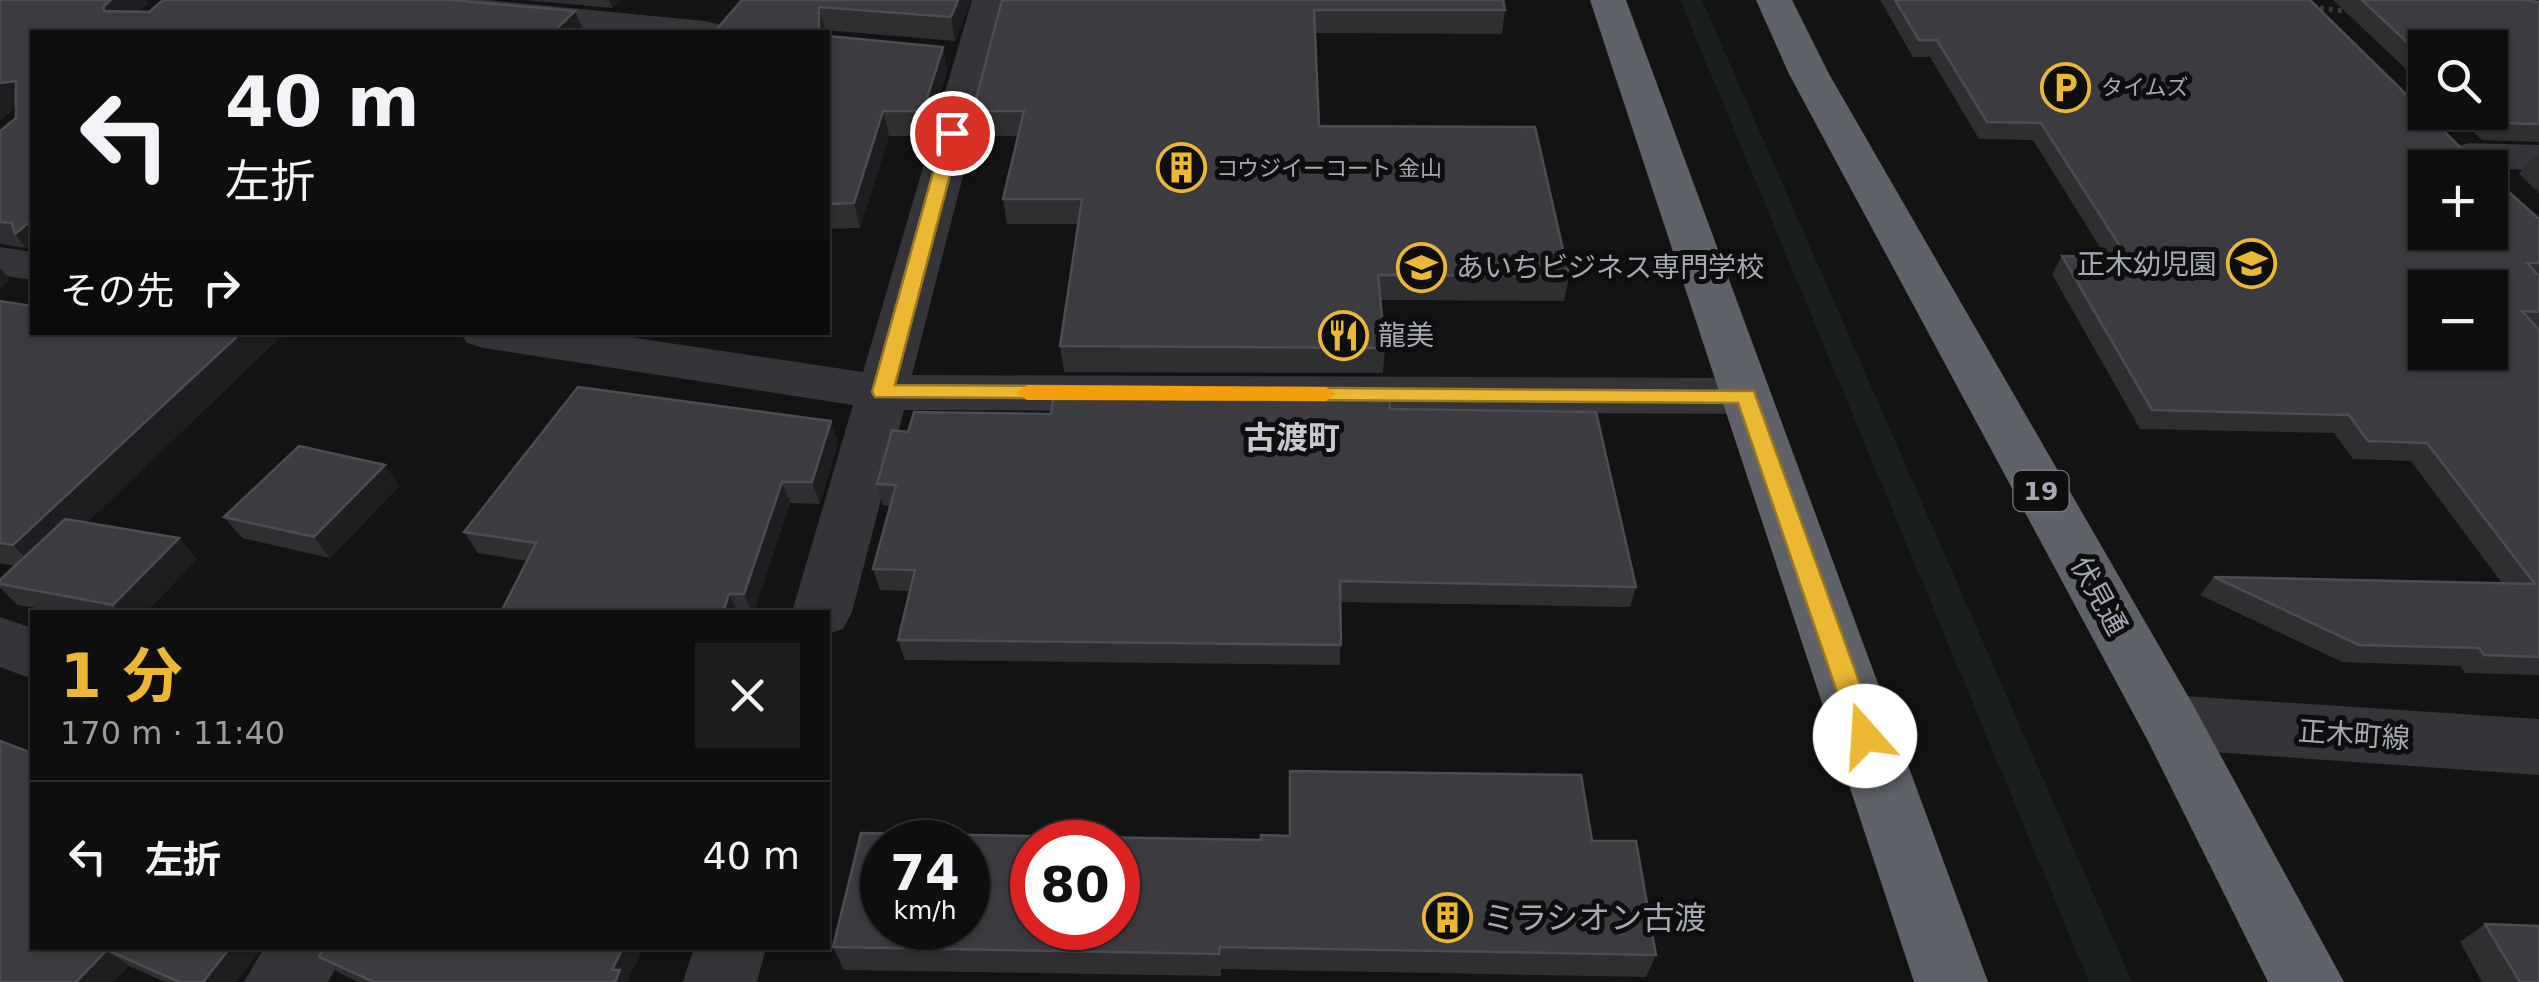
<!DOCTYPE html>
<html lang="ja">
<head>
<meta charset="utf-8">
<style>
	body { margin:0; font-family:"DejaVu Sans","Noto Sans JP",sans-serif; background:#1c1c1d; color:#f1f3f6; height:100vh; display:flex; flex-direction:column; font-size:38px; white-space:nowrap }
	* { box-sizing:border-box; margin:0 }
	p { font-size:32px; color:#9b9c9e }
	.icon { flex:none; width:55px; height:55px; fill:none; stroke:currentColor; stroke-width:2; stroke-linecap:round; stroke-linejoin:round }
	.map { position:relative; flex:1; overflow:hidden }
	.panel { position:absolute; left:30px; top:610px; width:800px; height:340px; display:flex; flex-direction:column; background:#0e0e0f; border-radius:0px; box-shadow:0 2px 8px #0004,0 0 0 2px #2e2e2f }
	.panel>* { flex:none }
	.top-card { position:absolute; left:30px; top:30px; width:800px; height:305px; border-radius:0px; box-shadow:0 2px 8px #0004,0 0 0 2px #2e2e2f; background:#0e0e0f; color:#f1f3f6; overflow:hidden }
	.controls { position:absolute; left:2408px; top:30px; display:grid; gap:20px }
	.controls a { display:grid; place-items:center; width:100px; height:100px; border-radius:0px; background:#0e0e0f; box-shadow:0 2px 8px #0004,0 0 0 2px #2e2e2f; font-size:50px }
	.speed { position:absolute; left:860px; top:820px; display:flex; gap:20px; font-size:50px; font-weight:700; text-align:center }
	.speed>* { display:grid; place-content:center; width:130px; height:130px; border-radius:50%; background:#0e0e0f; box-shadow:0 2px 8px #0004,0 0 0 2px #2e2e2f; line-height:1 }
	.speed small { font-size:25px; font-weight:400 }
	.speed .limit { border:15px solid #d22; background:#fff; color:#111 }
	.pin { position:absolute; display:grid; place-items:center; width:85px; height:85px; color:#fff; margin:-42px; border:5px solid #fff; border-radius:50%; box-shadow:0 2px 10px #0007 }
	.me { position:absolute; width:110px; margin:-55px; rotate:341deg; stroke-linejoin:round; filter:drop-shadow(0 0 8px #0008) }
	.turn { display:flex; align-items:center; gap:35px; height:210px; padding:0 30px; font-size:45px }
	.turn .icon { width:130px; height:130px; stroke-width:2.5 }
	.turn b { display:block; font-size:70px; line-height:85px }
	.then { display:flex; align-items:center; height:95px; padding:0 30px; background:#0003; gap:20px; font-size:38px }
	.round { display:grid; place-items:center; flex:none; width:105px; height:105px; border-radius:0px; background:#1c1c1d }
	.head { display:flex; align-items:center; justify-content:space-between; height:170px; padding:0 30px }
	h1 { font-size:60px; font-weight:700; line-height:75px; color:#ecb833 }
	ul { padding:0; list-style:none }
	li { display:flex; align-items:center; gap:30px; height:150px; padding:0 30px; border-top:2px solid #2e2e2f }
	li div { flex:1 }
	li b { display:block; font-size:38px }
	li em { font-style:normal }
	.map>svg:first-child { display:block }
	.green { fill:#191f1a }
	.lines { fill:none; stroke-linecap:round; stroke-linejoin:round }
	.path { stroke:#3a3b40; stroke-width:5; stroke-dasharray:4 5; stroke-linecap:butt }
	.street { fill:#343439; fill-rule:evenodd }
	.highway { fill:#60626a; fill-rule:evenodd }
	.wall { fill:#2f2f32 }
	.shaded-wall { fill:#1e1e20 }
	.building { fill:#3c3c40; stroke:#4c4d52; stroke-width:2.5; fill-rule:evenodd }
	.route { fill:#ecb833; stroke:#997821; stroke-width:2.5 }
	.slow { fill:#f59e0b }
	.labels { text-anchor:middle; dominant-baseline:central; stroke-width:10; stroke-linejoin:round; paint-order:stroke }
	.far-poi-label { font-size:22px; fill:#a5a9b4; stroke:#0e0e0f; text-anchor:start }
	.shield { fill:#0e0e0f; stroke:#787a82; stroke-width:2.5 }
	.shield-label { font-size:25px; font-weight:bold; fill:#a5a9b4 }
	.poi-label { font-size:28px; fill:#a5a9b4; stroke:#0e0e0f; text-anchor:start }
	.street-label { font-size:28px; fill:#a5a9b4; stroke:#0e0e0f }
	.quarter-label { font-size:32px; font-weight:bold; fill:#c6c8d1; stroke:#0e0e0f }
	.near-poi-label { font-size:32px; fill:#a5a9b4; stroke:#0e0e0f; text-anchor:start }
</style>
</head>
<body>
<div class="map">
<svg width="2539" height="982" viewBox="0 0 2539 982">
	<rect width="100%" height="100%" fill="#131314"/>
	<!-- green -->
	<path class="green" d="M1680 0H1702L2132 982H2089Z"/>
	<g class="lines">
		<!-- path -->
		<path class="path" d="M2311 7 2353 12"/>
		<!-- street -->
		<g class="street">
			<path d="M351 0H486L705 21 718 24 724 32H592L369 11 356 8Z"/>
			<path d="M972 0H1008L912 375 1746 378 1764 384 1772 396 1764 408 1746 414 904 410 852 612 843 629 828 634V612H792L853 405 484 348 467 343 460 332H596L863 372Z"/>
			<path d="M2469 143 2539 145V171L2454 165 2448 156 2454 147Z"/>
			<path d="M0 247 32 252V280L0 275Z"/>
			<path d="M0 617 32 628V679L0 667Z"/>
			<path d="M2170 695 2539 719V775L2170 749 2148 741 2138 722 2148 703Z"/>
			<path d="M264 948H347L328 982H244Z"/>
			<path d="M694 948H766L757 982H683Z"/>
		</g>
		<!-- highway -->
		<g class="highway">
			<path d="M1590 0H1626L1988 982H1914Z"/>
			<path d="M1756 0H1792L1829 74 2192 703 2344 982H2268L2148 741 1789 74Z"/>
		</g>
	</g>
	<!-- wall -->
	<g class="wall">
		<path d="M0 0H146L148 4 139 12 575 11 584 32H32V255L27 248 0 244V131L16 118V107L0 120Z"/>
		<path d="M525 0H621L612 8Z"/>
		<path d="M742 0H971L955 41 825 30Z"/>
		<path d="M1002 0 1505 10 1502 34 1315 33 1319 126 1569 276 1564 301 1381 300 1385 348 1383 373 1064 372 1060 346 1078 224H1007L1003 199 1018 136H977L973 111Z"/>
		<path d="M1880 0H2310L2466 153 2539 219V675L2465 673 2460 666 2342 662 2200 595 2214 577 2502 583 2411 461 2353 459 2334 433 2140 429 2052 274 2062 256 2106 257 2033 140 1979 139 1930 57H1913Z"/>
		<path d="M2333 0H2524L2539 2V142L2482 140 2453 112H2490L2425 48V87Z"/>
		<path d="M828 36 943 47 947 71 928 136H889L860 228 828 229Z"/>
		<path d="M2533 156H2539V193L2519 174Z"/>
		<path d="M0 301 87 523 197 559 146 612H61L18 605 0 588V580L15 566 0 563Z"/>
		<path d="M1390 409 1636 587 1630 607 1340 602V665L905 660 898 640 910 591 880 590 873 569 890 506 883 505 877 484 908 432 1051 414Z"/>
		<path d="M838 443 820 504 790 503 754 612H501L527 561 478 553 464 532Z"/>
		<path d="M385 465 399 486 330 558 242 538 224 517Z"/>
		<path d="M1261 840 1592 841 1656 955 1646 977 1221 969V976L844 970 833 947Z"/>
		<path d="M2485 924 2539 982H2482L2460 942Z"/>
		<path d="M32 948H262L236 982H165L129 966Z"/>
		<path d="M319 957 628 980 629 982H358L338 972Z"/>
	</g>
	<!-- shaded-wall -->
	<g class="shaded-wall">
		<path d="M111 0H146L148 4 120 29 104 11V6Z"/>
		<path d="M609 0H621L612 8Z"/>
		<path d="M958 0H971L955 41 951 17Z"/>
		<path d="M819 7 825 30V32H818Z"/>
		<path d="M575 11 584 32H553Z"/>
		<path d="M943 47 947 71 928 136 923 111Z"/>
		<path d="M16 81V107L0 120V83Z"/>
		<path d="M883 111 889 136 860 228 854 203Z"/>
		<path d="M32 220V255L15 234Z"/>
		<path d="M0 268 10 280 0 289Z"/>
		<path d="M242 332H286L38 570 13 545Z"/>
		<path d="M831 421 838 443 820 504 812 482Z"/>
		<path d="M385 465 399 486 330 558 314 537Z"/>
		<path d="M782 482 790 503 754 612H752L744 594Z"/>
		<path d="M179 538 197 559 146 612H120L113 605Z"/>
		<path d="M729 594 738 612H723Z"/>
		<path d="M230 948H262L236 982H203Z"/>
		<path d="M623 948H643L628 980 629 982H615L612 970Z"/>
		<path d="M107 950 129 966 114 982H76Z"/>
	</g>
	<!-- building -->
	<g class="building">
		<path d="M0 0H111L104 6V11L149 12 163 0H451L575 11 553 32H32V220L15 234 12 223 0 222V131L16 118V81L0 83Z"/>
		<path d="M742 0H958L951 17 819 7V32H714Z"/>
		<path d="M1002 0H1503L1505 10H1314L1319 126 1535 127 1569 276 1378 275 1385 348 1060 346 1082 199H1003L1024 111H973Z"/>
		<path d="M1895 0H2310L2466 153 2500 154 2501 185 2539 219V263H2527L2539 276V312L2522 311 2539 330V657L2484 655 2479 648 2359 645 2214 577 2535 584 2427 443 2368 441 2349 415 2152 410 2062 256 2127 257 2041 123 1987 122 1937 40H1919ZM2425 168H2490V232H2425ZM2425 288H2490V352H2425Z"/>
		<path d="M2362 0H2524L2539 2V124L2495 123 2484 112H2490V48H2425V59Z"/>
		<path d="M828 36 943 47 923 111H883L854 203 828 204Z"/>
		<path d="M0 301 32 306V332H242L13 545 0 543Z"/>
		<path d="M578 387 831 421 812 482H782L744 594H729L723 612H501L536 543 464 532Z"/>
		<path d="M1054 393 1389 395 1390 409 1596 412 1636 587 1340 581 1341 645 898 640 915 570 873 569 896 485 877 484 892 430 908 432 914 412 1051 414Z"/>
		<path d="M299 446 385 465 314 537 224 517Z"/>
		<path d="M65 519 179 538 113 605 0 584V580Z"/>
		<path d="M0 741 32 753V948H230L203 982H179L107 950 76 982H0Z"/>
		<path d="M1290 771 1581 775 1592 841H1636L1656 955 1220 947 1219 954 833 947 861 833 1261 840V835L1290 836ZM882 842H968V928H882ZM1032 842H1118V928H1032Z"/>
		<path d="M2485 924 2539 926V982H2520Z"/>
		<path d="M323 948H623L612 970H620L615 982H374L319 957Z"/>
	</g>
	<!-- route -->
	<path class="route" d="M952 128 961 133 895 385 1754 391 1879 736 1875 744 1865 747 1856 744 1852 736 1738 403 875 397 872 392 944 133Z"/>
	<!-- slow -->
	<path class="slow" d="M1027 385 1326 387 1336 394 1326 401 1027 400 1016 393Z"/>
	<!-- icons -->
	<defs>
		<symbol id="parking-ring" viewBox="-11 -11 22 22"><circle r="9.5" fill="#0e0e0f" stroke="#ecb833" stroke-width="1.5"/><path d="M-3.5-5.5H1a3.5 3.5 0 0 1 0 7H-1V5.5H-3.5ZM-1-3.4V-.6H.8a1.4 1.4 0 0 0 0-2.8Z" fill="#ecb833"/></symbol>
		<symbol id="building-ring" viewBox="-11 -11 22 22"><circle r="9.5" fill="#0e0e0f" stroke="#ecb833" stroke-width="1.5"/><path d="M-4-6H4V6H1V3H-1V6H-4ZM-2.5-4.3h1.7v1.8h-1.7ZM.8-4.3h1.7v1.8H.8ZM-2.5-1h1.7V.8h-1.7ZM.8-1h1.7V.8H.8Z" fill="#ecb833"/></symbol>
		<symbol id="school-ring" viewBox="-11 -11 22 22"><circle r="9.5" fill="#0e0e0f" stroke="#ecb833" stroke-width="1.5"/><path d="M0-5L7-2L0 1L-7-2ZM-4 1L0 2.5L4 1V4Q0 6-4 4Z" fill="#ecb833"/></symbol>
		<symbol id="university-ring" viewBox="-11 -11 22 22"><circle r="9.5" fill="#0e0e0f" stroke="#ecb833" stroke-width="1.5"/><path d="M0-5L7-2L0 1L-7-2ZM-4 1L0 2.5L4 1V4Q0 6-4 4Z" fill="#ecb833"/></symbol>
		<symbol id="restaurant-ring" viewBox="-11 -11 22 22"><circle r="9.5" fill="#0e0e0f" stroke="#ecb833" stroke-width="1.5"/><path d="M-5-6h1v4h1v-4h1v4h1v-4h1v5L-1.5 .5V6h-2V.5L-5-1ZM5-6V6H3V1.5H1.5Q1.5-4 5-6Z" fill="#ecb833"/></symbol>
	</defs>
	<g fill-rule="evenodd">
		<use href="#parking-ring" x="2038" y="60" width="55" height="55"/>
		<use href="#building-ring" x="1154" y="140" width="55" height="55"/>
		<use href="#school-ring" x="2224" y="236" width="55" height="55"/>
		<use href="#university-ring" x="1394" y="240" width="55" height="55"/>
		<use href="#restaurant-ring" x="1316" y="308" width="55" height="55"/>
		<use href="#building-ring" x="1420" y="890" width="55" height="55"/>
	</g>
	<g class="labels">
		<!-- far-poi labels -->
		<g class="far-poi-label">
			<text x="2101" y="87">タイムズ</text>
			<text x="1216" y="168">コウジイーコート 金山</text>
		</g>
		<!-- shield labels -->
		<rect class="shield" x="2013.5" y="471" width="55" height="40" rx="8"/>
		<g class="shield-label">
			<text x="2041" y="491">19</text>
		</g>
		<!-- poi labels -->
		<g class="poi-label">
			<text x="2217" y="264" text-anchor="end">正木幼児園</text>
			<text x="1456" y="267">あいちビジネス専門学校</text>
			<text x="1378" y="335">龍美</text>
		</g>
		<!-- street labels -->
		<g class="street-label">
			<text transform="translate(2099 596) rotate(61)">伏見通</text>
			<text transform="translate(2354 735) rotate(4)">正木町線</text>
		</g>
		<!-- quarter labels -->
		<g class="quarter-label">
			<text x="1292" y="438">古渡町</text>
		</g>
		<!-- near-poi labels -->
		<g class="near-poi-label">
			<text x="1483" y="918">ミラシオン古渡</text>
		</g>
	</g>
</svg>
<div class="controls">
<a><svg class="icon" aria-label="search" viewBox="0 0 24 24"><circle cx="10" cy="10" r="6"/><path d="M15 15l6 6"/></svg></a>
<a>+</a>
<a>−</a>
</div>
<div class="speed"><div>74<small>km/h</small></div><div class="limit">80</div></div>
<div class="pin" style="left:952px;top:133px;background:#d93025"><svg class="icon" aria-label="arrive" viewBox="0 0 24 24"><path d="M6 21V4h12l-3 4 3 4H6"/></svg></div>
<svg class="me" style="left:1865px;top:736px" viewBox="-20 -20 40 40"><circle r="19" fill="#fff"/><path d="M0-13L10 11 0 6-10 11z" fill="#ecb833"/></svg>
<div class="top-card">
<div class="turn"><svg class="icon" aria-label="left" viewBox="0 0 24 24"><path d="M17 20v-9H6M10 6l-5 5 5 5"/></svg><div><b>40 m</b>左折</div></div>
<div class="then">その先<svg class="icon" aria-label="right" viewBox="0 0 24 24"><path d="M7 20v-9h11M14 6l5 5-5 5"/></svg></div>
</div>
<section class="panel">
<div class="head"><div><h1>1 分</h1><p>170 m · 11:40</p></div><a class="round"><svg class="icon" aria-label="close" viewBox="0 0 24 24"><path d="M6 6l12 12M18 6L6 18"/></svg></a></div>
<ul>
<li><svg class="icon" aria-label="left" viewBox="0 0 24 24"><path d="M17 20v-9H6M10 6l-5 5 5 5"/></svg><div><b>左折</b></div><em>40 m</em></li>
</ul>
</section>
</div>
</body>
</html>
